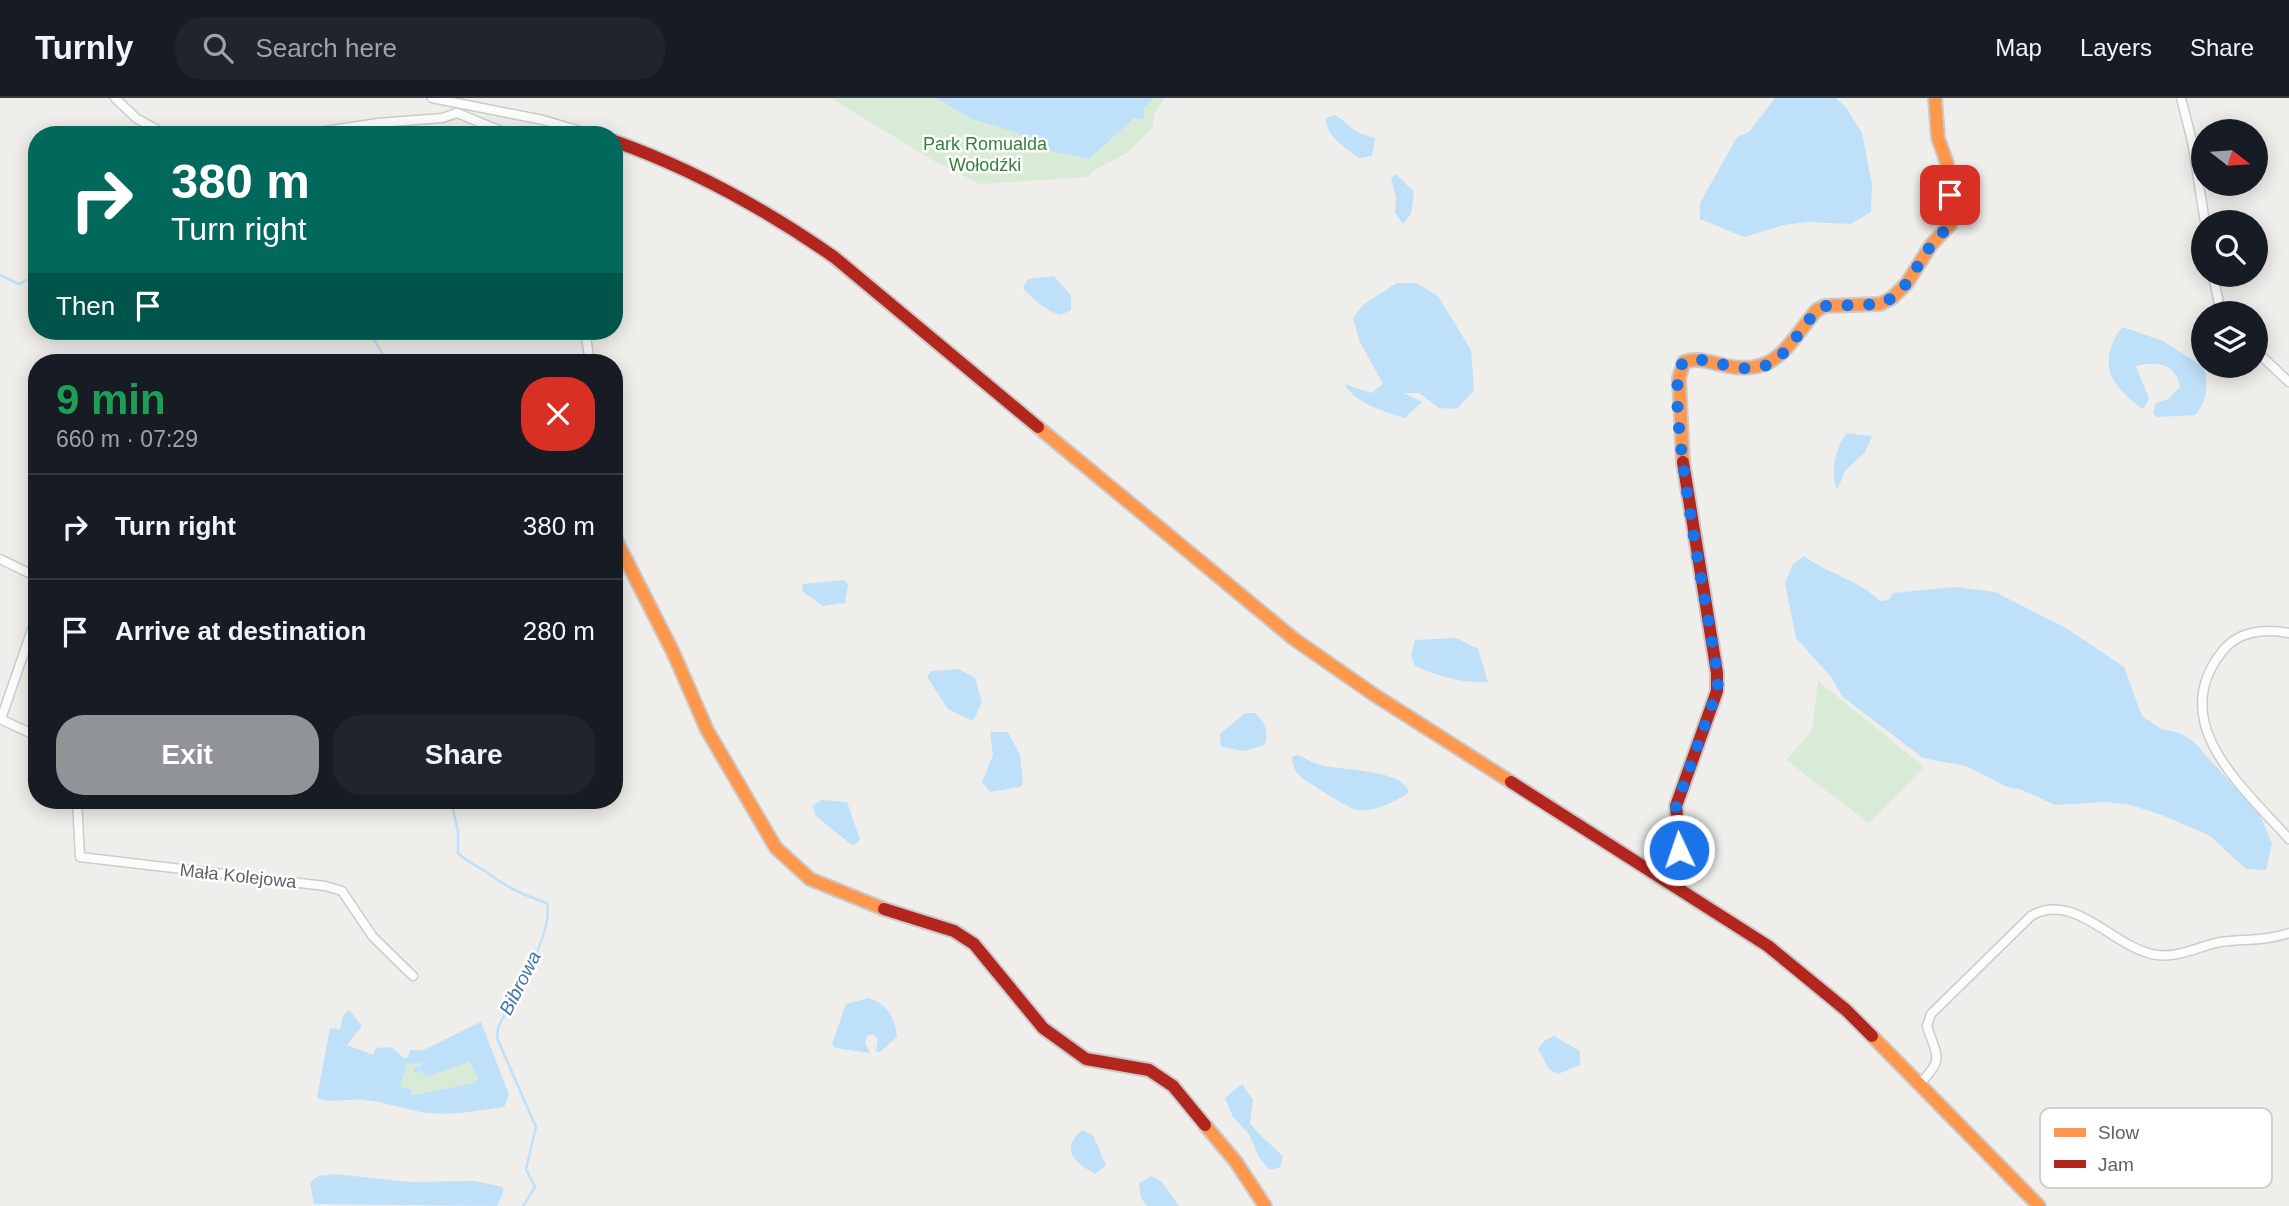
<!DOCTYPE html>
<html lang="en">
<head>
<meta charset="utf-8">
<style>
	body { margin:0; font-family:Helvetica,sans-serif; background:#20242c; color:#f1f3f6; height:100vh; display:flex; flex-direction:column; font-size:26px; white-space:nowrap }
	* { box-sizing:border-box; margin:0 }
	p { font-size:23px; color:#9ea1a6 }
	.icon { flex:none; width:38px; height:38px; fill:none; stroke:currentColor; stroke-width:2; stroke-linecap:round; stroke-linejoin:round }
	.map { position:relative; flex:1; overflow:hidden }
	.panel { position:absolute; left:28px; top:256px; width:595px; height:455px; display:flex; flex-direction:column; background:#171b24; border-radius:28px; box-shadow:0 4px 18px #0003 }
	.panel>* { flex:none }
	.guide { position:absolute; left:28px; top:28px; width:595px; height:214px; border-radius:28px; box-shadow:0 4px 18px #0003; background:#00695c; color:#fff; overflow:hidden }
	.needle { width:46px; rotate:107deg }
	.fabs { position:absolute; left:2191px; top:21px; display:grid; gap:14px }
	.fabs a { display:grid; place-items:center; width:77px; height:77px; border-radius:50%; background:#171b24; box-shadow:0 4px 18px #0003; font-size:35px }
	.pin { position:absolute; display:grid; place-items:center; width:60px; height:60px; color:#fff; margin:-30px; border-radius:14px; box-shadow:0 4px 10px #0006 }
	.me { position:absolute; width:77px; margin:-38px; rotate:357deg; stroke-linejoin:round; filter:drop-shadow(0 0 5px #0008) }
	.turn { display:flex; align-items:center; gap:24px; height:147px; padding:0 28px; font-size:32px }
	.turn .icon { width:91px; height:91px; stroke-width:2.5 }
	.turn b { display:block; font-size:49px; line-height:60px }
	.then { display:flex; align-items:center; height:66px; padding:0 28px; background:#0003; gap:14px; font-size:26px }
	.round { display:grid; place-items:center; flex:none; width:74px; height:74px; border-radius:28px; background:#20242c }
	.head { display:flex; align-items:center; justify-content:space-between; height:119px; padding:0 28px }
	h1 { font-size:42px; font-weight:700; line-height:52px; color:#1e9e55 }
	.action { display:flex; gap:14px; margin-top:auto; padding:14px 28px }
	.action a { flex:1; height:80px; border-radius:28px; background:#919496; color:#fff; font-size:28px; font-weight:700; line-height:80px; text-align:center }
	.action a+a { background:#20242c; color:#f1f3f6 }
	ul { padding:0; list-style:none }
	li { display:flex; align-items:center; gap:21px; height:105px; padding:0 28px; border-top:2px solid #363941 }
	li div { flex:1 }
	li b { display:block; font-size:26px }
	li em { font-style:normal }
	header { display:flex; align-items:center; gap:42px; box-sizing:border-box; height:98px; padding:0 35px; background:#171b24; border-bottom:2px solid #363941 }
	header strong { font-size:33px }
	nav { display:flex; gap:38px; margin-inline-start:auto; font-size:24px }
	.search { width:490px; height:63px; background:#20242c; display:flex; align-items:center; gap:18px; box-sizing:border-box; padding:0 24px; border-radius:28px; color:#9ea1a6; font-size:26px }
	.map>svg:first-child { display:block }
	.green { fill:#d8ebd6 }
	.water { fill:#bfe0f9; fill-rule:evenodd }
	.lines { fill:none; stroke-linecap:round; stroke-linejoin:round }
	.stream { stroke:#bfe0f9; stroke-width:2.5 }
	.street-casing { stroke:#cbcccc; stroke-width:11 }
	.slow-casing { stroke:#cacacb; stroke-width:16 }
	.jam-casing { stroke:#cacacb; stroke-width:16 }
	.street { stroke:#fdfcfc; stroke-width:8 }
	.slow { stroke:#ff974d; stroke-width:12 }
	.jam { stroke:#b3261e; stroke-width:12 }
	.route { stroke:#1a73e8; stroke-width:12; stroke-dasharray:0 21.6 }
	.labels { text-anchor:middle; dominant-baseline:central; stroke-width:5; stroke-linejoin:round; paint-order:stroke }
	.park-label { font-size:18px; fill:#348238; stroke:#fff }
	.street-label { font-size:18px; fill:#5f6368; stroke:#fff }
	.water-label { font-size:19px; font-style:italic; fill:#4174aa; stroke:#fff }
	.key { fill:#fff; stroke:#cfd0d2; stroke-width:2 }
	.key-label { font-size:19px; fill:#5f6368 }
</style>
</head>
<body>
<header>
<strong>Turnly</strong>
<div class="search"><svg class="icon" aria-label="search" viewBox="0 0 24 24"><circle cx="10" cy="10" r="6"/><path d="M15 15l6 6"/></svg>Search here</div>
<nav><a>Map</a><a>Layers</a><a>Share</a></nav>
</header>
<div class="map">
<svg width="2289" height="1108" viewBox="0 0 2289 1108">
	<rect width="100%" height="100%" fill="#efeeea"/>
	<!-- green -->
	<g class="green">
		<path d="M831 0H935L971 21 1015 34 1041 51 1089 61 1136 20 1144 21V11L1154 0H1165L1154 16 1153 28 1129 54 1091 74 1090 79 980 86 930 61Z"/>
		<path d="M1818 583 1924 669 1869 725 1786 662 1812 633Z"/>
		<path d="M469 964 478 980 474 985 415 997 400 990 403 970 407 966 419 965 420 972H422L426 979Z"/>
	</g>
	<!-- water -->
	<g class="water">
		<path d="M936 0H1154L1144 10V21L1135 20 1089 61 1041 51 1015 34 971 21Z"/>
		<path d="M1775 0H1835L1845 8 1862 35 1872 86 1871 114 1851 126 1807 124 1784 127 1744 139 1700 121V105L1737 39 1749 34Z"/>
		<path d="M1335 17C1354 29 1350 34 1375 40L1372 58 1359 60C1346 50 1325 38 1326 20Z"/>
		<path d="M1396 76 1414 94 1411 116 1403 126 1395 115 1396 99 1391 80Z"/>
		<path d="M1054 178 1071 197V212L1061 217C1045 213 1034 202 1023 190L1028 181Z"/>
		<path d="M1397 185H1416L1438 198 1471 252 1474 292 1457 311 1439 310 1419 295H1404L1422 304 1405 320C1385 314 1354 305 1345 286L1371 295 1383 286 1359 242 1353 220 1364 206Z"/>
		<path d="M2123 229 2163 243 2204 269C2208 287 2208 302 2195 317L2158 319 2153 316 2156 305 2168 301 2180 289C2176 265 2156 263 2136 268L2149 301 2143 311C2123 296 2103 280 2110 253 2113 243 2115 237 2123 229Z"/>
		<path d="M1847 335 1872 338 1865 354 1845 373 1837 392C1830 375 1835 349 1847 335Z"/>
		<path d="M1804 458C1828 476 1859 482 1880 503L1888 502 1894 495 1955 489 1995 494 2066 530 2124 569 2142 618 2161 631 2180 635 2194 644 2260 717 2272 746 2266 772 2246 771 2210 738 2162 717 2131 707 2106 704 2055 707 2020 691 2007 689 1966 668 1923 660 1843 599 1831 579 1796 540 1785 485 1793 466Z"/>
		<path d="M844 482 848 487 845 505 823 508 802 493 803 486Z"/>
		<path d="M1456 540 1478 551 1488 584C1465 586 1437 578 1415 568L1411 557 1415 542Z"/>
		<path d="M959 571 975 580 982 604 973 623 948 611 927 579 931 573Z"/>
		<path d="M1245 615H1255C1265 625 1269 633 1265 647L1244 653 1221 649 1220 636Z"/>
		<path d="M990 634H1008L1020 657 1023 685 1020 689 990 694 982 684 993 657Z"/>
		<path d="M1297 657C1304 659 1310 664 1317 666 1337 673 1402 670 1409 694 1396 704 1374 714 1357 712 1351 712 1307 684 1301 679 1294 673 1293 667 1292 659Z"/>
		<path d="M822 702 847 704 860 742 853 748 816 718 812 708Z"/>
		<path d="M868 900C887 905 895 920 897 939L880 954 876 953 878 941 873 936 867 938 865 945 870 955 835 950 832 946 846 906Z"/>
		<path d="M349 912 362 928 347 947 373 957 376 950 391 949 404 960 408 959 410 952H423L481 924 509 997 504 1009C479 1012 454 1018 429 1015 408 1013 387 1004 365 1002 348 1000 334 1006 317 1000L330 930 340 931 343 918ZM469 964 478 980 474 985 415 997 412 996 410 991 400 989 407 966 420 965 421 968 414 970V975H419L422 972 426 979Z"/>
		<path d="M1554 938 1580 953V967L1558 976 1549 971 1538 951 1545 942Z"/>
		<path d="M1242 986 1253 1002 1250 1025C1260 1039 1272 1046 1283 1059L1280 1069 1270 1072 1259 1059 1249 1036 1233 1019 1225 1000Z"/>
		<path d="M1082 1032 1093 1037 1106 1067 1095 1076C1075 1064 1059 1052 1082 1032Z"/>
		<path d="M335 1076 409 1084 474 1083 503 1089V1095L497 1108 314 1106 310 1084 318 1078Z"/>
		<path d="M1151 1078 1162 1084 1179 1108H1147L1141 1100 1139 1085Z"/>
	</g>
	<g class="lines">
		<!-- stream -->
		<g class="stream">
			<path d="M0 177 19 186 37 177"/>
			<path d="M366 233 372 238 387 264"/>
			<path d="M150 264 151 260"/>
			<path d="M451 702 458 734V755C467 764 476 767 486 774 509 790 520 796 547 805 554 838 512 899 498 930L497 940 536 1029 526 1071 535 1089 523 1108"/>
		</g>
		<defs>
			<g id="street">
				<path d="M115 0 136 20 166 37"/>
				<path d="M432 0 543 22 594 37"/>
				<path d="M2181 0 2192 43 2205 124"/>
				<path d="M457 15 511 37"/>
				<path d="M299 37 378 25 442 20 457 15"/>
				<path d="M2213 177 2221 215"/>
				<path d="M585 233 590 264"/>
				<path d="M2256 253 2289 284"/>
				<path d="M0 461 37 479"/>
				<path d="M2289 535C2264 530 2237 533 2221 555 2166 626 2244 690 2289 741"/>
				<path d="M0 621 37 638"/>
				<path d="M1 621 37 517"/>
				<path d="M77 702 80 759 325 788 342 793 373 839 413 878"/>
				<path d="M1919 986C1946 960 1936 958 1927 928L1931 916 2031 818C2075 792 2114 851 2157 857 2178 860 2200 848 2220 844 2243 841 2267 843 2289 835"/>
			</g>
			<g id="slow">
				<path d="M1038 329 1294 541 1373 596 1511 684"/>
				<path d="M1683 364 1679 280 1684 264C1699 259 1712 265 1727 268 1778 278 1788 245 1817 212L1825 208 1880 206 1892 200 1907 185 1931 147 1950 127 1947 65 1938 40 1935 0"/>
				<path d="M614 428 616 442 673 554 707 632 776 750 810 781 884 811"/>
				<path d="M1872 938 2039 1108"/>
				<path d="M1205 1027 1236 1064 1265 1108"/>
			</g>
			<g id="jam">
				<path d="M614 43C693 71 765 111 834 159L1038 329"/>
				<path d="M1511 684 1768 848 1846 912 1872 938"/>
				<path d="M1645 769 1680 752 1676 708 1717 593V575L1683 364"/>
				<path d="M884 811 954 833 974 846 1043 930 1086 961 1149 972 1173 988 1205 1027"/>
			</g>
		</defs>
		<!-- street casing -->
		<use href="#street" class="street-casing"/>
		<!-- slow casing -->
		<use href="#slow" class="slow-casing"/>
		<!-- jam casing -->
		<use href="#jam" class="jam-casing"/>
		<!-- street -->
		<use href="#street" class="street"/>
		<!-- slow -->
		<use href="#slow" class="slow"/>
		<!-- jam -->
		<use href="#jam" class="jam"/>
	</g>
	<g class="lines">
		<!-- route -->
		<path class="route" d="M1679 752 1676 708 1717 593 1718 584C1715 543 1658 281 1684 264 1703 252 1747 286 1777 261 1792 248 1804 227 1817 212L1825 208 1881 206 1892 200 1907 185 1931 147 1950 127V97"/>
	</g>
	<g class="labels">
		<!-- park labels -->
		<g class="park-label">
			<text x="985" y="46">Park Romualda<tspan x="985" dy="21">Wołodźki</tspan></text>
		</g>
		<!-- street labels -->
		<g class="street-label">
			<text transform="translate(238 778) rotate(6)">Mała Kolejowa</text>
		</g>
		<!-- water labels -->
		<g class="water-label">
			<text transform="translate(520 885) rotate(-63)">Bibrowa</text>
		</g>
	</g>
	<!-- legend -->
	<rect x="2040" y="1010" width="232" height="80" rx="10" class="key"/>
	<rect x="2054" y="1030" width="32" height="9" fill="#ff974d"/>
	<rect x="2054" y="1062" width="32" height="8" fill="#b3261e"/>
	<g class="key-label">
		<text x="2098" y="1041">Slow</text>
		<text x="2098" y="1073">Jam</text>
	</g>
</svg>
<div class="fabs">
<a><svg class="needle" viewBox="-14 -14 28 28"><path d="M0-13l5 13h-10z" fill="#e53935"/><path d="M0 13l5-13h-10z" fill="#9ea1a6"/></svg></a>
<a><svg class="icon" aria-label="search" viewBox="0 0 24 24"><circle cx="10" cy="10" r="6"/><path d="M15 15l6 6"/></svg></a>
<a><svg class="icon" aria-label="layers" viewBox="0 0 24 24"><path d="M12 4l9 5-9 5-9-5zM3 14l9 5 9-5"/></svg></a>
</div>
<div class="pin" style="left:1950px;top:97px;background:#d93025"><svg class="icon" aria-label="arrive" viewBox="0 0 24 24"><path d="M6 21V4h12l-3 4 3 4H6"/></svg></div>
<svg class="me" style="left:1679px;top:752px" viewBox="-20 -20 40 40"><circle r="17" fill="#1a73e8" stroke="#fff" stroke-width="3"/><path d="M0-11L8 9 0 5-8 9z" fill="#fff"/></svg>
<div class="guide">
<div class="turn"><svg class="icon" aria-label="right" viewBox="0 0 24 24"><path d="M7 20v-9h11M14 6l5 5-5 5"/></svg><div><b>380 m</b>Turn right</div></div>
<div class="then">Then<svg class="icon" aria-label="arrive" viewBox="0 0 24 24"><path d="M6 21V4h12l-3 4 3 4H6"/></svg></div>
</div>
<section class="panel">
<div class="head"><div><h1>9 min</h1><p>660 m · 07:29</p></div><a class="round" style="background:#d93025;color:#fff"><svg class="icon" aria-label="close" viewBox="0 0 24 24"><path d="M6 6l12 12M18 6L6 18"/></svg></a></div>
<ul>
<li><svg class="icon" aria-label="right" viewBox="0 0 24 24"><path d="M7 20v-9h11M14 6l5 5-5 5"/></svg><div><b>Turn right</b></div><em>380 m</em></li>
<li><svg class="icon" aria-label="arrive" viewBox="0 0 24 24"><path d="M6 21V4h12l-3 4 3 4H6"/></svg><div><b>Arrive at destination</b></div><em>280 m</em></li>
</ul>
<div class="action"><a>Exit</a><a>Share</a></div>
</section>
</div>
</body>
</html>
